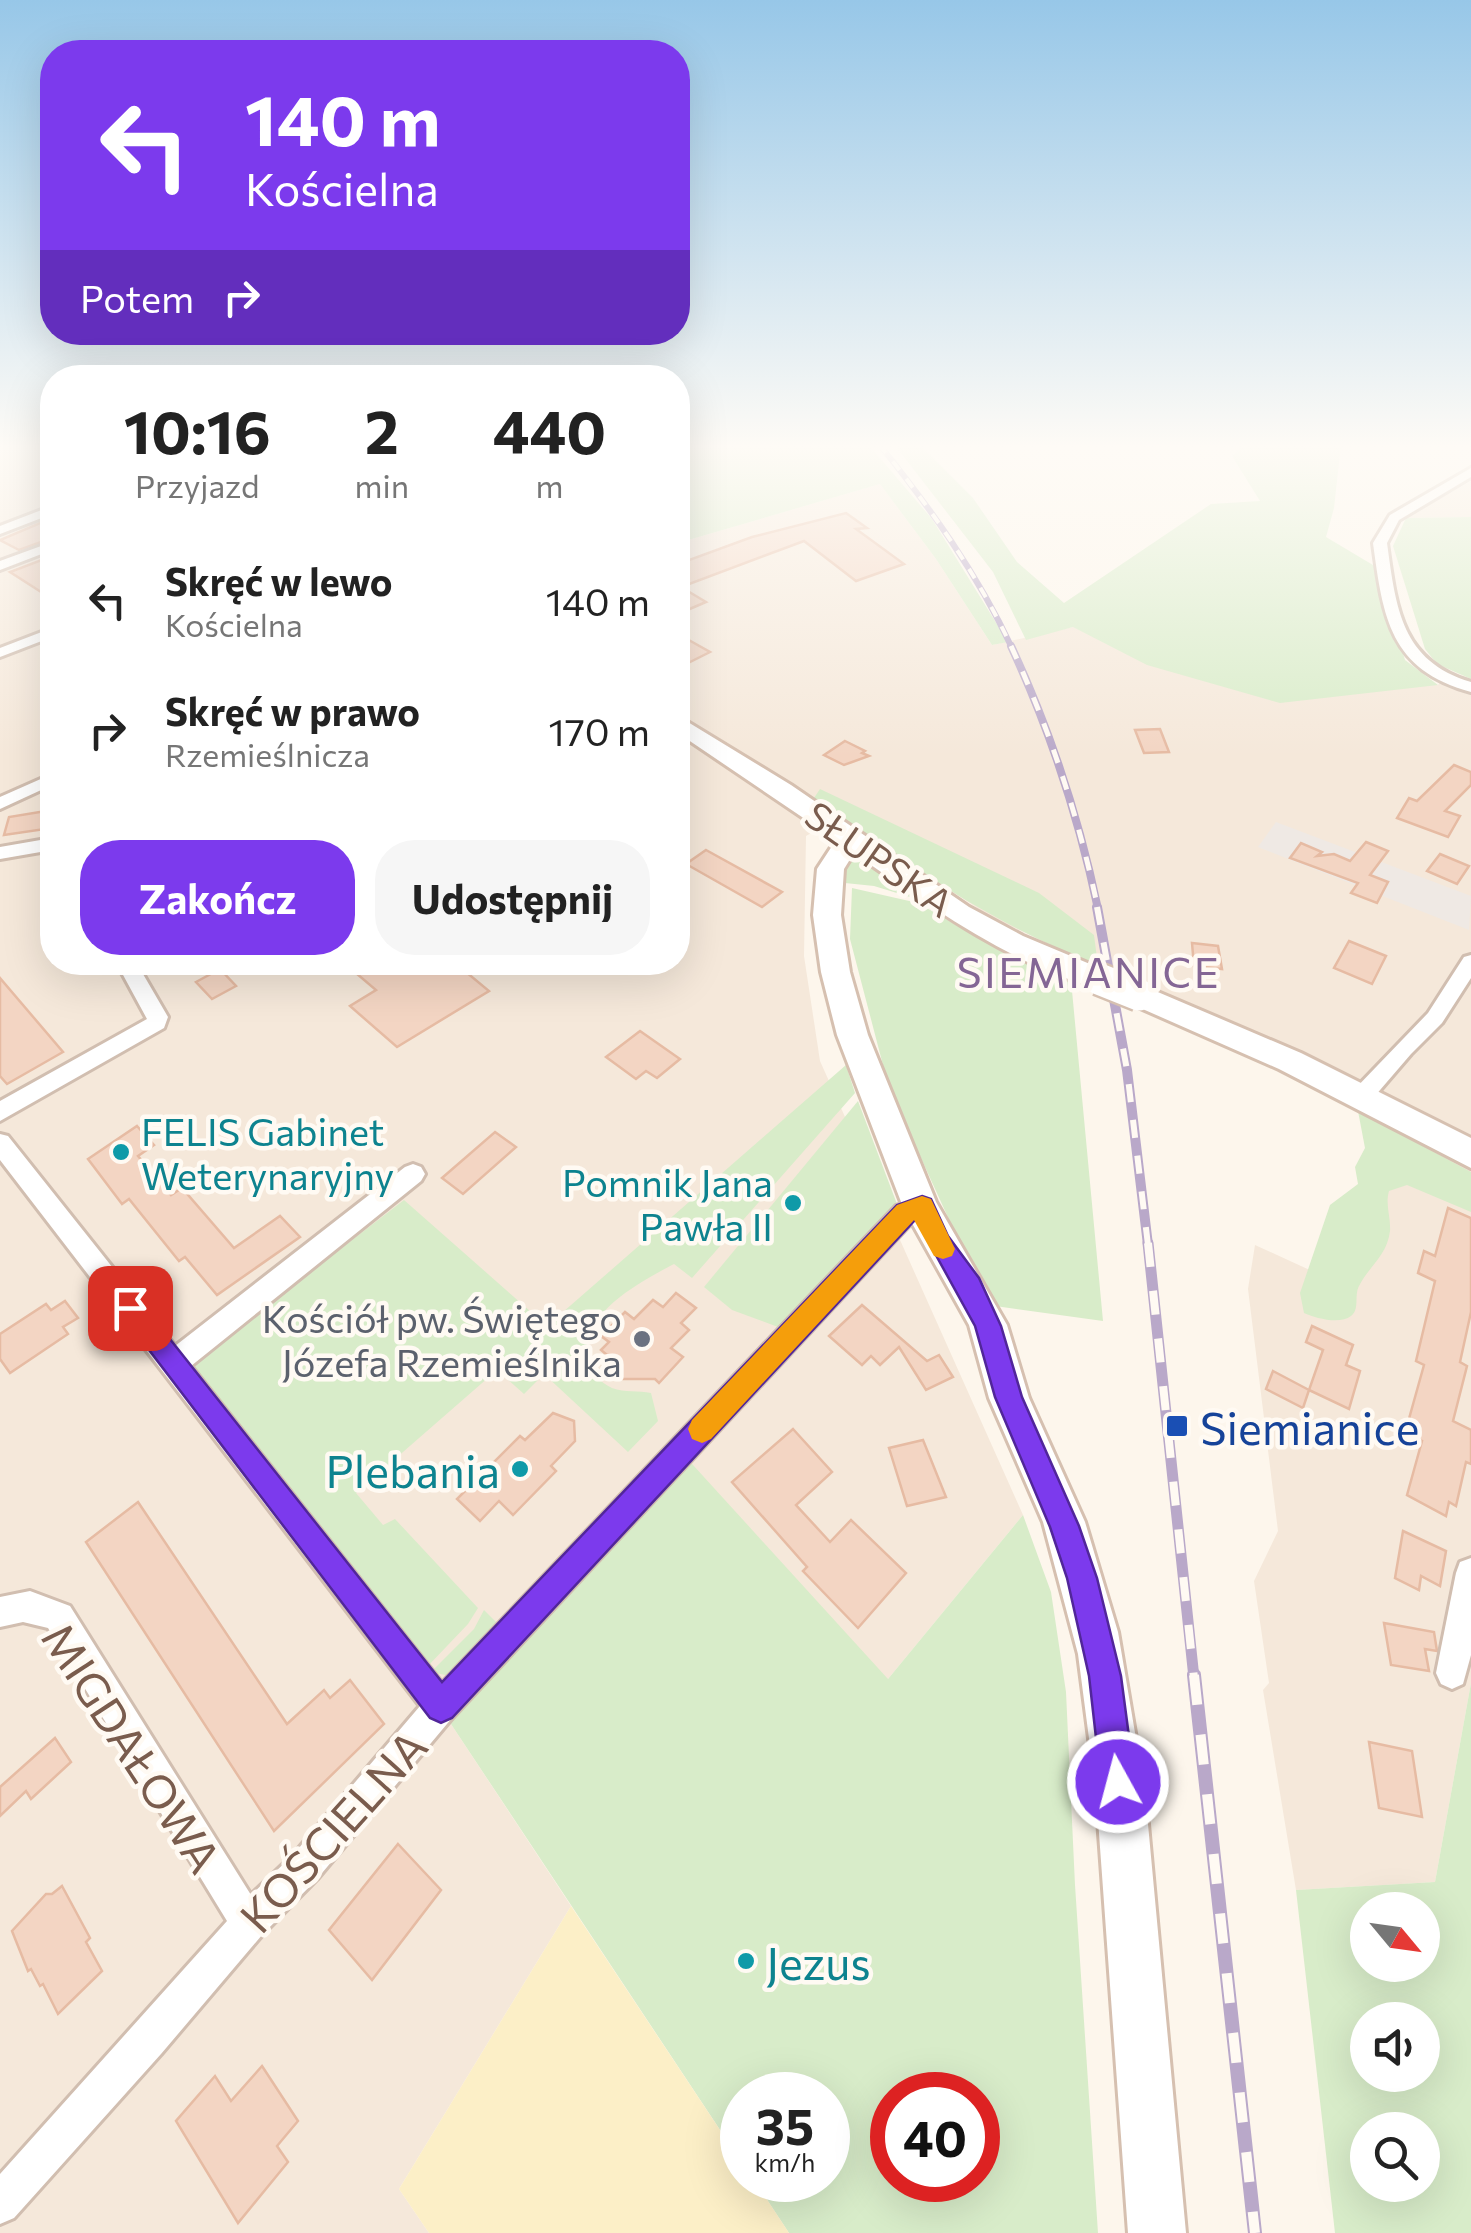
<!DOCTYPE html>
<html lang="pl">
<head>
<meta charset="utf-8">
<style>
	body { margin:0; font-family:Commissioner,sans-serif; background:#f6f6f6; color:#222; height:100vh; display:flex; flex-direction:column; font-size:38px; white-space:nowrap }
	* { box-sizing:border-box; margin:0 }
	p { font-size:32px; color:#767676 }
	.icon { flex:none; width:55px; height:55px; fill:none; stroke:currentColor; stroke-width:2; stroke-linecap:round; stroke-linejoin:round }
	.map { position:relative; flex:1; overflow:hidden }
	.panel { position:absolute; left:40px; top:365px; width:650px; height:610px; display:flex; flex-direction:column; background:#fff; border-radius:40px; box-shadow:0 10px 40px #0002 }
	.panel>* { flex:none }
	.top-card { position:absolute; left:40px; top:40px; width:650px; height:305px; border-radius:40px; box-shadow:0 10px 40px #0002; background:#7c3aed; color:#fff; overflow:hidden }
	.needle { width:65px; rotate:119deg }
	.controls { position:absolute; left:1350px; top:1892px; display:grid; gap:20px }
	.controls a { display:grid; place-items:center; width:90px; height:90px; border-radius:50%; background:#fff; box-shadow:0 10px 40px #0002; font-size:50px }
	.speed { position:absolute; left:720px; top:2072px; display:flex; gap:20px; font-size:50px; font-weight:700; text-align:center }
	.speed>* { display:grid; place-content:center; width:130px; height:130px; border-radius:50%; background:#fff; box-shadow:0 10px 40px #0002; line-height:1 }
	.speed small { font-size:25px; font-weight:400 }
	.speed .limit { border:15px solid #d22; background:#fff; color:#111 }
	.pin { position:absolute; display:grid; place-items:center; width:85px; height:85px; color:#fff; margin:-42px; border-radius:20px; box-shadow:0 5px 15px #0006 }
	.me { position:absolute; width:110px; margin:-55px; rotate:353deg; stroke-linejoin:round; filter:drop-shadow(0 0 8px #0008) }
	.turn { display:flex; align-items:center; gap:35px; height:210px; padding:0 40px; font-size:45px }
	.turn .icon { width:130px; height:130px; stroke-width:2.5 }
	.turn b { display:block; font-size:70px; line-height:85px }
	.then { display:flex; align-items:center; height:95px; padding:0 40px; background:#0003; gap:20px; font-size:38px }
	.eta { display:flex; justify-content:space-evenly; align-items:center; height:170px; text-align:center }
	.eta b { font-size:60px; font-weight:700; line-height:70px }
	.button { display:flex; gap:20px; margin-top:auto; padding:20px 40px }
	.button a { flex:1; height:115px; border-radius:40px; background:#7c3aed; color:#fff; font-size:40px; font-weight:700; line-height:115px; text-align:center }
	.button a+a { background:#f6f6f6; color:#222 }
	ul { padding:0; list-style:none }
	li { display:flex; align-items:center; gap:30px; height:130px; padding:0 40px }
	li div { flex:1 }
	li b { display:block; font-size:38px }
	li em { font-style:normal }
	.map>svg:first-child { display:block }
	.residential { fill:#f5e8da }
	.industrial { fill:#efe9e4 }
	.green { fill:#d8ecc9; fill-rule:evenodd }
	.sand { fill:#fcefc7 }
	.building { fill:#f3d5c3; stroke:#e6bba3; stroke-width:2.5 }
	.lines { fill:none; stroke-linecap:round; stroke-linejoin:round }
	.street-casing { stroke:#d1beb0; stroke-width:6 }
	.secondary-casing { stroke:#d6c0b0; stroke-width:6 }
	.street { fill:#fff; fill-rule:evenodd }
	.secondary { fill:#fff; fill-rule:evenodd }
	.rail-far4-casing { stroke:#b9a8c9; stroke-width:6 }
	.rail-far3-casing { stroke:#b9a8c9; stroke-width:8 }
	.rail-far2-casing { stroke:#b9a8c9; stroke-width:10 }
	.rail-far1-casing { stroke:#b9a8c9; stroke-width:11 }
	.rail-casing { stroke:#b9a8c9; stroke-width:14 }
	.rail-far4 { stroke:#fffaf3; stroke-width:4; stroke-dasharray:11; stroke-linecap:butt }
	.rail-far3 { stroke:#fffaf3; stroke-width:5; stroke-dasharray:14; stroke-linecap:butt }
	.rail-far2 { stroke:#fffaf3; stroke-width:6; stroke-dasharray:18; stroke-linecap:butt }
	.rail-far1 { stroke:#fffaf3; stroke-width:8; stroke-dasharray:24; stroke-linecap:butt }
	.rail { stroke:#fffaf3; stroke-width:10; stroke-dasharray:30; stroke-linecap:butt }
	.secondary-bridge-casing { stroke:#d6c0b0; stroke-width:36; stroke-linecap:butt }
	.secondary-bridge { stroke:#fff; stroke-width:31 }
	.route { fill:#7c3aed; stroke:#51269a; stroke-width:2.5 }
	.slow { fill:#f59e0b }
	.culture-dot { fill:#0f9aa8; stroke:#fffaf3; stroke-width:4 }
	.worship-dot { fill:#6b7280; stroke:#fffaf3; stroke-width:4 }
	.transit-dot { fill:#1a4fb4; stroke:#fffaf3; stroke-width:4 }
	.labels { text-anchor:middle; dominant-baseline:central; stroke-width:9; stroke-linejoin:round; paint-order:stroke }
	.street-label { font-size:38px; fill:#7a5c4d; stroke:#fffaf3 }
	.culture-label { font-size:38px; fill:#0d838f; stroke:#fffaf3; text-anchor:start }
	.worship-label { font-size:38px; fill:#5b616d; stroke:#fffaf3; text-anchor:end }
	.quarter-label { font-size:42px; letter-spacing:2.5px; fill:#846695; stroke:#fffaf3 }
	.near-transit-label { font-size:45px; fill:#164399; stroke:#fffaf3; text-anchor:start }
	.near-culture-label { font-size:45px; fill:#0d838f; stroke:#fffaf3; text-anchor:end }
	.near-street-label { font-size:45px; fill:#7a5c4d; stroke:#fffaf3 }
</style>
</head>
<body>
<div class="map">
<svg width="1471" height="2233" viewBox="0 0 1471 2233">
	<rect width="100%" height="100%" fill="#fdf6ec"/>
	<!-- residential -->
	<g class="residential">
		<path d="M0 444H52V962H678V543L880 484 936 559 992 645 1073 627 1438 685 1448 671 1471 679V1683L1435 1882 1296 1890 1263 1690 1269 1683 1254 1581 1278 1531 1248 1289 1255 1245 1349 1288 1397 1132 1314 1087 1241 1054 1159 991 994 919 840 817 806 836 804 956 820 1061 1023 1515 888 1679 445 1715 571 1906 399 2189 429 2233H0Z"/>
		<path d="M1471 481V517L1406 518Z"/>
	</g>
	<!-- industrial -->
	<path class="industrial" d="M1276 822 1471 896 1469 930 1258 847Z"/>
	<!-- green -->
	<g class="green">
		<path d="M678 444H868L932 519 1008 642 992 645 936 559 880 484 678 543Z"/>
		<path d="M894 444H919L973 498 1017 562 1064 603 1211 504 1260 501 1232 456 1245 444H1341L1334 508 1326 537 1378 568 1405 660 1438 685 1280 703 1147 665 1073 627 1026 640 993 572Z"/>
		<path d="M1471 517V679L1437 664 1425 649 1393 546 1406 518Z"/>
		<path d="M820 789 1039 893 1094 935 1098 966C987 920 911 868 814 798Z"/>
		<path d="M852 859 864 860 923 901 874 886 845 883 844 862Z"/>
		<path d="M852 888 918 903 996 948 1071 980 1103 1321 988 1305 889 1088 850 939Z"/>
		<path d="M846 1065 855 1093 692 1278 674 1264C642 1281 578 1314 588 1358 591 1372 599 1382 612 1388 625 1393 639 1390 651 1393L658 1421 628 1452 544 1374 524 1394 497 1370 356 1493 383 1525 395 1519 478 1608 468 1624 426 1668 187 1367 404 1200 547 1326Z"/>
		<path d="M858 1101 897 1204 786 1330 732 1310 704 1287Z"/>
		<path d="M1358 1111 1471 1172V1212L1407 1185 1389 1191C1385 1205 1391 1217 1390 1231 1387 1256 1369 1266 1359 1286 1354 1295 1360 1310 1351 1316 1340 1325 1315 1318 1304 1313L1300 1293 1330 1205 1358 1184 1355 1167 1365 1148Z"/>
		<path d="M683 1454 888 1679 1023 1515 1051 1592 1066 1692 1075 1885 1098 2233H789L754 2180H828V2095H742V2163L445 1715ZM892 2095H978V2180H892Z"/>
		<path d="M484 1610 504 1630 450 1676 431 1672 474 1629Z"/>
		<path d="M1471 1683V2233H1335L1296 1890 1435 1882ZM1368 1910H1422V1965H1368ZM1368 2020H1422V2075H1368ZM1368 2130H1422V2185H1368Z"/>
	</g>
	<!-- sand -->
	<path class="sand" d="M571 1906 742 2163V2180H754L789 2233H429L399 2189Z"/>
	<!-- building -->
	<g class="building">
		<path d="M846 513 867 528 856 529 904 564 856 581 804 541 681 587 706 602 678 614V564L752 537Z"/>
		<path d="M52 518V536L44 541 19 550 0 540Z"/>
		<path d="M52 556V599L10 572Z"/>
		<path d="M678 634 710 652 678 668Z"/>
		<path d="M1160 729 1169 752 1144 753 1135 730Z"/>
		<path d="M845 741 865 751 862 753 869 756 844 765 824 755Z"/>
		<path d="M1454 765 1471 772V785L1445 811 1460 816 1448 837 1397 818 1409 798 1417 801Z"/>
		<path d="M52 810V828L4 835 9 817Z"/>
		<path d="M1366 842 1388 851 1370 875 1388 882 1377 903 1351 893 1358 883 1290 858 1301 843 1322 852 1317 856 1334 854 1350 861Z"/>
		<path d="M706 850 782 892 762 907 686 864Z"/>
		<path d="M1440 854 1469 866 1457 884 1427 871Z"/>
		<path d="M1349 941 1386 956 1372 984 1334 968Z"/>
		<path d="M1192 943 1218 946 1222 969 1194 966Z"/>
		<path d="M343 962H454L489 991 397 1047 350 1006 376 990Z"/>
		<path d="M220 969 236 986 212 999 196 982Z"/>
		<path d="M0 978 63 1052 7 1084 0 1076Z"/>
		<path d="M640 1031 680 1059 657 1078 646 1071 636 1079 606 1057Z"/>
		<path d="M137 1126 154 1145 138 1156 171 1195 182 1188 234 1248 280 1216 300 1237 217 1295 185 1257 179 1261 129 1199 122 1204 88 1159Z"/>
		<path d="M495 1132 516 1147 463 1194 442 1178Z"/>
		<path d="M1448 1208 1471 1218V1312L1460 1362 1467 1366 1453 1421 1471 1430V1464L1466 1462 1456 1506 1449 1502 1446 1516 1407 1495 1422 1441 1405 1433 1424 1365 1416 1361 1435 1281 1418 1273 1424 1251 1435 1256Z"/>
		<path d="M676 1293 696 1308 681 1323 689 1330 671 1348 683 1357 659 1383 655 1379H623L601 1362 607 1355 601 1350 609 1342 601 1336 625 1312 634 1319 653 1300 663 1307Z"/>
		<path d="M65 1301 78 1318 63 1327 68 1334 10 1373 0 1359V1334L46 1304 51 1310Z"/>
		<path d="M862 1305 927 1361 939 1355 953 1377 926 1390 899 1347 880 1365 871 1356 862 1365 829 1336Z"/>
		<path d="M1312 1326 1353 1345 1346 1365 1360 1371 1349 1409 1309 1390 1323 1350 1306 1342Z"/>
		<path d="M1273 1371 1309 1390 1303 1408 1266 1389Z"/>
		<path d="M553 1413 574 1421 575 1441 551 1466 556 1471 513 1515 499 1501 480 1521 457 1499 520 1436 525 1440Z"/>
		<path d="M793 1429 832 1472 796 1505 830 1542 851 1520 906 1573 858 1628 803 1571 807 1567 732 1482Z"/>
		<path d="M923 1440 946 1497 907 1506 889 1448Z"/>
		<path d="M138 1502 287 1724 324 1690 330 1698 350 1680 384 1724 274 1831 86 1542Z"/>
		<path d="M1403 1531 1446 1551 1440 1586 1421 1576 1419 1590 1395 1578Z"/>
		<path d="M1384 1623 1434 1632 1437 1651 1425 1649 1429 1671 1391 1665Z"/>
		<path d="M55 1738 71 1762 31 1799 26 1791 0 1816V1787Z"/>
		<path d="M1369 1742 1412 1751 1422 1817 1379 1808Z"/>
		<path d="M398 1844 441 1890 372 1980 329 1930Z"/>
		<path d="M62 1886 90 1938 86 1942 102 1971 58 2014 43 1984 40 1986 31 1969 28 1971 12 1931 46 1894H52Z"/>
		<path d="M262 2066 298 2121 277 2146 288 2162 238 2223 176 2121 215 2076 231 2101Z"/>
	</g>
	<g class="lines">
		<defs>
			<g id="street">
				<path d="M1471 468V477L1399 520 1387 543C1396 608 1401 661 1471 682V692C1390 670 1383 618 1373 543L1390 515Z"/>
				<path d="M52 506V514L0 534V526Z"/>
				<path d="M52 542V550L0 570V561Z"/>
				<path d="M52 628V637L0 657V648Z"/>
				<path d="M52 774V785L0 809V797Z"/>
				<path d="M52 838V850L0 859V847Z"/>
				<path d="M1471 955V978L1442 1023 1411 1054 1368 1104H1352L1349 1098 1352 1092 1428 1013 1464 957Z"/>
				<path d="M116 962H136L168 1017 164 1028 0 1121V1101L147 1019Z"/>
				<path d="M0 1134 8 1136 175 1346 405 1167 413 1164 421 1167 425 1174 421 1181 191 1366 442 1683 896 1206 922 1196 930 1199 934 1206 930 1213 914 1220 452 1718 317 1879 262 1935 161 2054 14 2218 0 2224V2174L227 1921 48 1628 23 1622 0 1627V1597L30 1591 70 1606 251 1895 293 1855 420 1706 0 1160Z"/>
				<path d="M1471 1558V1655L1463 1684 1452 1689 1441 1684 1436 1673 1456 1573 1460 1562Z"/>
			</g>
			<g id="secondary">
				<path d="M678 716 791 785 969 907 1023 936 1109 972 1114 979 1109 986 1099 989C1008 963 931 907 854 853L844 869 841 915 850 972 868 1035 936 1202 1007 1325 1029 1398 1085 1522 1118 1632 1145 1792 1186 2233H1128L1096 1792 1078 1654 1043 1522 989 1398 969 1325 903 1207 837 1035 821 972 813 915 817 869 836 840 678 733Z"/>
				<path d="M1139 984 1301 1053 1471 1138V1168L1279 1069 1129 1003 1124 995 1129 987Z"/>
			</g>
		</defs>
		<!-- street casing -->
		<use href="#street" class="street-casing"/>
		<!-- secondary casing -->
		<use href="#secondary" class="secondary-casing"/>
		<!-- street -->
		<use href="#street" class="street"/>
		<!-- secondary -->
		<use href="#secondary" class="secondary"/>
		<defs>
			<path id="rail-far4" d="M879 444C931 509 977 573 1012 648"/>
			<path id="rail-far3" d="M1011 646C1050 730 1079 818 1098 909"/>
			<path id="rail-far2" d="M1097 907 1127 1070 1148 1245"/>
			<path id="rail-far1" d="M1148 1243 1194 1678"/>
			<path id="rail" d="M1194 1675 1255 2233"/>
		</defs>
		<!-- rail-far4 casing -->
		<use href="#rail-far4" class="rail-far4-casing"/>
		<!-- rail-far3 casing -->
		<use href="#rail-far3" class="rail-far3-casing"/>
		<!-- rail-far2 casing -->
		<use href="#rail-far2" class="rail-far2-casing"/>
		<!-- rail-far1 casing -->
		<use href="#rail-far1" class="rail-far1-casing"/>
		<!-- rail casing -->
		<use href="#rail" class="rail-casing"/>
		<!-- rail-far4 -->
		<use href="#rail-far4" class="rail-far4"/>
		<!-- rail-far3 -->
		<use href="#rail-far3" class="rail-far3"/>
		<!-- rail-far2 -->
		<use href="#rail-far2" class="rail-far2"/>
		<!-- rail-far1 -->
		<use href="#rail-far1" class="rail-far1"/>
		<!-- rail -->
		<use href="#rail" class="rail"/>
		<defs>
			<path id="secondary-bridge" d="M1099 979 1139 995"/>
		</defs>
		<!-- secondary-bridge casing -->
		<use href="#secondary-bridge" class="secondary-bridge-casing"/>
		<!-- secondary-bridge -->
		<use href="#secondary-bridge" class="secondary-bridge"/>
	</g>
	<!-- sky -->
	<linearGradient id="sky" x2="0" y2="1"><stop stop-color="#97c7e8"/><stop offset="0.59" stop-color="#fefbf6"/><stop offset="1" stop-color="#fefbf6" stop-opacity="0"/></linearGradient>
	<rect width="1471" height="757" fill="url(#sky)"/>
	<!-- route -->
	<path class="route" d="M922 1196 931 1199 948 1236 979 1278 1001 1326 1022 1397 1079 1526 1097 1578 1121 1676 1135 1782 1130 1794 1118 1799 1106 1794 1101 1782 1089 1676 1067 1578 1050 1527 995 1397 975 1326 916 1219 452 1718 441 1723 430 1718 117 1308 120 1300 130 1297 139 1300 442 1682 897 1205Z"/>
	<!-- slow -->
	<path class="slow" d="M922 1196 931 1199 955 1249 952 1256 943 1259 934 1256 914 1220 711 1439 702 1443 692 1439 688 1429 692 1420 897 1205Z"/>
	<!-- markers -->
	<g class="culture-dot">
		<circle cx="121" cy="1152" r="10"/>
		<circle cx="793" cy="1203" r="10"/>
		<circle cx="520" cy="1469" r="10"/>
		<circle cx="746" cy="1961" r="10"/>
	</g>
	<circle class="worship-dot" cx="642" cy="1339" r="10"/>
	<rect class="transit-dot" x="1165" y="1414" width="24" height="24" rx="5"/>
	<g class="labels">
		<!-- street labels -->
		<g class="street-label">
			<text transform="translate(880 858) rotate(35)">SŁUPSKA</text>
		</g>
		<!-- culture labels -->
		<g class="culture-label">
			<text x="141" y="1130">FELIS Gabinet<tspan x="141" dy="44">Weterynaryjny</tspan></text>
			<text x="773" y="1181" text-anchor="end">Pomnik Jana<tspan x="773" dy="44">Pawła II</tspan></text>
		</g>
		<!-- worship labels -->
		<g class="worship-label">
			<text x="622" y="1317">Kościół pw. Świętego<tspan x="622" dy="44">Józefa Rzemieślnika</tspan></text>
		</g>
		<!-- quarter labels -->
		<g class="quarter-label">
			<text x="1089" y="971">SIEMIANICE</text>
		</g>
		<!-- near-transit labels -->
		<g class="near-transit-label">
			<text x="1200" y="1426">Siemianice</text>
		</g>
		<!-- near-culture labels -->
		<g class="near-culture-label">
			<text x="500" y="1469">Plebania</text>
			<text x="766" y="1961" text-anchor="start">Jezus</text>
		</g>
		<!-- near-street labels -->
		<g class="near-street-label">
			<text transform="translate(133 1747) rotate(57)">MIGDAŁOWA</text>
			<text transform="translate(332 1830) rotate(-48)">KOŚCIELNA</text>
		</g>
	</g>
</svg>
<div class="controls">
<a><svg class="needle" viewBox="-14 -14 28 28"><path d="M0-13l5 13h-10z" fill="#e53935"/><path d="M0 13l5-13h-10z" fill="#767676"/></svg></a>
<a><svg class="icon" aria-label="sound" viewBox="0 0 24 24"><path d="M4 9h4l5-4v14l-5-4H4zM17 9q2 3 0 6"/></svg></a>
<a><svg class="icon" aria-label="search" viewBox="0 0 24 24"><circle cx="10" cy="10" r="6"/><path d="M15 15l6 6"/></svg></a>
</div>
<div class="speed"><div>35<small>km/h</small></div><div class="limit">40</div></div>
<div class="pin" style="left:130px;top:1308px;background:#d93025"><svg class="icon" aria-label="arrive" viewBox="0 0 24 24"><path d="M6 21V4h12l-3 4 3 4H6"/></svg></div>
<svg class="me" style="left:1118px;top:1782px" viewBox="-20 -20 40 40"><circle r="17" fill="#7c3aed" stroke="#fff" stroke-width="3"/><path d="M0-11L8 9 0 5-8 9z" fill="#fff"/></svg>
<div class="top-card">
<div class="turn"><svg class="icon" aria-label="left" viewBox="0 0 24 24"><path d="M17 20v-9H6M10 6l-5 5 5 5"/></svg><div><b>140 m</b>Kościelna</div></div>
<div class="then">Potem<svg class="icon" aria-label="right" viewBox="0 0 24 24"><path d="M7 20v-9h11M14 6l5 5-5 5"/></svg></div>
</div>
<section class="panel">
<div class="eta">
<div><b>10:16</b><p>Przyjazd</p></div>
<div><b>2</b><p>min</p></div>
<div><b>440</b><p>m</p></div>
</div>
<ul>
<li><svg class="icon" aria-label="left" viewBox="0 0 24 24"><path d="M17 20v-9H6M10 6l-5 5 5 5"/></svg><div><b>Skręć w lewo</b><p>Kościelna</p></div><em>140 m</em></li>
<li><svg class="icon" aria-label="right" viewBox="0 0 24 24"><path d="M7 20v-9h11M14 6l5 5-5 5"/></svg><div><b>Skręć w prawo</b><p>Rzemieślnicza</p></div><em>170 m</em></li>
</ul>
<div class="button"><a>Zakończ</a><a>Udostępnij</a></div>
</section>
</div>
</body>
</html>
